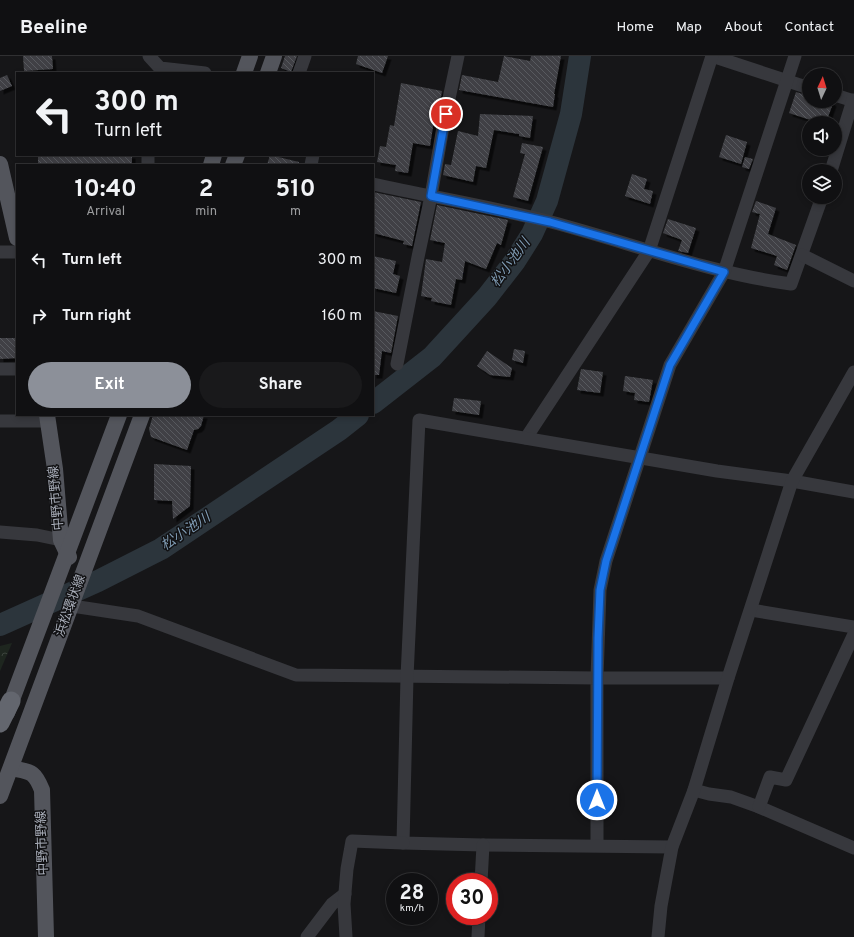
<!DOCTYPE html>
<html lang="en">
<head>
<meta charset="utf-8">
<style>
	body { margin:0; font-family:Overpass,"Noto Sans JP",sans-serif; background:#19191b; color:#f1f3f6; height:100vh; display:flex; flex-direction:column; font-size:15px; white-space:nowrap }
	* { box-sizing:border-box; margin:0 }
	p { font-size:13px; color:#9c9d9f }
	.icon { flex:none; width:22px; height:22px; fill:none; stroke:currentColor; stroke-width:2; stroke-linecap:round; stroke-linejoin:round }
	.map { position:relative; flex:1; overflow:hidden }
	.sheet { position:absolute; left:16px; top:108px; width:358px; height:252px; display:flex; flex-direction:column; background:#101012; border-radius:0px; box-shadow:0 2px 6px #0003,0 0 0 1px #303032 }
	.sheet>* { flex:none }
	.top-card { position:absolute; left:16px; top:16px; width:358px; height:84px; border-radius:0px; box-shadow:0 2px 6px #0003,0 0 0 1px #303032; background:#101012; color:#f1f3f6; overflow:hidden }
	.needle { width:26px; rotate:4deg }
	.controls { position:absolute; left:802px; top:12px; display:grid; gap:8px }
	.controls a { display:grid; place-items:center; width:40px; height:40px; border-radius:50%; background:#101012; box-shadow:0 2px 6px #0003,0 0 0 1px #303032; font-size:20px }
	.speed { position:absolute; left:386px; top:817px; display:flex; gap:8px; font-size:20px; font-weight:700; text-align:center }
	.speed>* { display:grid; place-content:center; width:52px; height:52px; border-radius:50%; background:#101012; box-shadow:0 2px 6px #0003,0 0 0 1px #303032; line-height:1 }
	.speed small { font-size:10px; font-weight:400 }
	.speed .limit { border:6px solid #d22; background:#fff; color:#111 }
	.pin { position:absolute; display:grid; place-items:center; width:34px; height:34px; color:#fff; margin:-17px; border:2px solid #fff; border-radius:50%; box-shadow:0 1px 4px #0007 }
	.me { position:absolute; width:44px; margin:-22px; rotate:0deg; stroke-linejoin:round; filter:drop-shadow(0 0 3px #0008) }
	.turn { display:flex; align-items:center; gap:14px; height:84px; padding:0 12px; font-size:18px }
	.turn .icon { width:52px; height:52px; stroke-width:2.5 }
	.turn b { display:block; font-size:28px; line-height:34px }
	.eta { display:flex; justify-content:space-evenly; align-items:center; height:68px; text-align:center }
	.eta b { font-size:24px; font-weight:700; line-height:28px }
	.action { display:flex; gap:8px; margin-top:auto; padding:8px 12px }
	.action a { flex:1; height:46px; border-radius:24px; background:#8c9099; color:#fff; font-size:16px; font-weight:700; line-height:46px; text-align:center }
	.action a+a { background:#19191b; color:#f1f3f6 }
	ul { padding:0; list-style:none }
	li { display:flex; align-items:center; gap:12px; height:56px; padding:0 12px }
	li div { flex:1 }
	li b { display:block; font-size:15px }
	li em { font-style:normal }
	header { display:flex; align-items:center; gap:24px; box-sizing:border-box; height:56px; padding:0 20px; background:#101012; border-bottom:1px solid #303032 }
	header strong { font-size:19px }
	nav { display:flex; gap:22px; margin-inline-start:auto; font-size:14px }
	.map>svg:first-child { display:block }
	.park { fill:url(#park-crowns) }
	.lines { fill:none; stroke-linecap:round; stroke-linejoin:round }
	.river { stroke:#2c353c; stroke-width:22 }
	.building { fill:url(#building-back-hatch); filter:url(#shadow) }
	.minor { stroke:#37383d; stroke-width:13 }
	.major { stroke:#53555c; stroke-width:16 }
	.highway { stroke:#63666e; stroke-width:19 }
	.route-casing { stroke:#114b97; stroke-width:10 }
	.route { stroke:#1a73e8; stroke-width:7 }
	.labels { text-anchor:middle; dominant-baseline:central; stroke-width:3; stroke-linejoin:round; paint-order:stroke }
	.street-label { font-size:13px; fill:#a8adb8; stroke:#111113 }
	.water-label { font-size:14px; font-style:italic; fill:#7f9bb3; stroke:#111113 }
</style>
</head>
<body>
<header>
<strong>Beeline</strong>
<nav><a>Home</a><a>Map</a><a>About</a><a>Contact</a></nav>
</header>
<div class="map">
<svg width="854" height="881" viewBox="0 0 854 881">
	<defs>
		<pattern id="park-crowns" width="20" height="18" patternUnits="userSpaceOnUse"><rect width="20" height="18" fill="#1e261f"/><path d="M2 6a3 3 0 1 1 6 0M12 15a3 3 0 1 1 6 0" fill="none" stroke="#3c433d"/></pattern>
		<pattern id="building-back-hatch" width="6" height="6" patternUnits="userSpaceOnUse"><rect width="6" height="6" fill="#404145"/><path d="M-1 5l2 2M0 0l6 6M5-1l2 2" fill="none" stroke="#595a5e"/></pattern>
		<filter id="shadow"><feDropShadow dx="3.5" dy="3.5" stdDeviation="0" flood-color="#0009"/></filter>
	</defs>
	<rect width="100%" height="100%" fill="#161618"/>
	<!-- park -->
	<path class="park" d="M12 587 0 615V590Z"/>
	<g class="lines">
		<!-- river -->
		<g class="river">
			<path d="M373 347 432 301 487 241 515 205 532 178 547 145 571 58 580 0"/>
			<path d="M0 569 98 525 161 493 339 374 358 359"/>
		</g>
	</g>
	<!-- building -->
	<g class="building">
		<path d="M23 0H52L53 13 24 15Z"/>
		<path d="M285 0H297L291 16 281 12Z"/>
		<path d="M358 0H388L382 17 356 8Z"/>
		<path d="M504 0 530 5 531 0H561L554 38H555L553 51 459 34 462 19 498 26Z"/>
		<path d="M7 19 12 30 0 35V22Z"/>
		<path d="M401 27 442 35 439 51H436L430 90 413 87 408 117 395 115 396 109 377 106 380 90 386 91 390 69 394 70Z"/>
		<path d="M796 36 809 40V45H830L833 47 826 67H820L789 57Z"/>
		<path d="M480 58 533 60 530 82 519 80V78L494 74 486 112 476 110 473 126 443 119 445 108 451 109 458 75 478 80Z"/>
		<path d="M726 79 747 86 741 108 719 101Z"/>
		<path d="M522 87 543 91 528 145 513 141 525 98 520 97Z"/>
		<rect x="38" y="99" width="94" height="10"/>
		<path d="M270 99 299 106V109H267Z"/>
		<path d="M745 101 753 103 749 113 742 111Z"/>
		<path d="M632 118 647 123 644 133 653 135 650 148 625 140Z"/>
		<path d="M373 136 421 146 412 190 403 188 404 185 373 177Z"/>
		<path d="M756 145 776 152 768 178 796 189 787 214 774 209 777 200 751 192 760 158 752 156Z"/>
		<path d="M437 149 508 164 501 189 497 187 486 213 465 205 462 224 456 223 451 249 431 245 432 242 421 240 426 203 442 206 445 187 430 184Z"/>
		<path d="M668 163 696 172 688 197 678 195 682 184 663 177Z"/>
		<path d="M373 200 396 205 393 218 400 220 396 237 373 232Z"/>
		<path d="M373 255 398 260 391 297 382 295 379 319H373Z"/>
		<path d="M0 282H17V302L0 303Z"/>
		<path d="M514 293 525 295 523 307 512 304Z"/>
		<path d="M487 295 512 312 510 321 490 319 477 310Z"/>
		<path d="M581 313 603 316 600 337 577 334Z"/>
		<path d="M625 320 653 324 649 346 634 344 635 337 623 335Z"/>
		<path d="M454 342 481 345 479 359 452 355Z"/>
		<path d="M153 359H204L201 370 198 373 194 374 187 394 151 381 149 373Z"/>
		<path d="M154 408 191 410 190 450 173 463 172 445 154 444Z"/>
	</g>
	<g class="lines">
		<!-- minor -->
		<g class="minor">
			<path d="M149 0 160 12 205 17"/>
			<path d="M712 0 809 32"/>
			<path d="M299 17 305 0"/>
			<path d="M835 39 854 45"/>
			<path d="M148 99V109"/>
			<path d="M311 109 313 99"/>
			<path d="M831 115 853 44"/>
			<path d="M373 128C432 141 492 151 551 166 631 187 709 217 791 228L822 141"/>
			<path d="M0 196H17"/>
			<path d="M802 199 854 225"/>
			<path d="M397 308 418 201 431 140 443 71 458 0"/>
			<path d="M0 313H17"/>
			<path d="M0 365H48"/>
			<path d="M526 382 649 195 712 0"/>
			<path d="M0 476 37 479 61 484"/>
			<path d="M72 550 138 560 296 619 597 622V789"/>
			<path d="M751 554 854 571"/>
			<path d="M728 622H597L600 534 606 505 670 309 724 216 795 0"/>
			<path d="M694 734 709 738 731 741 759 751 854 792"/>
			<path d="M759 751 770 721 786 724 854 578"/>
			<path d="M672 791 483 789 403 787 407 621 419 364 717 415 792 425 854 436"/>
			<path d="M481 826 483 789"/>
			<path d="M307 881 332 848 345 838"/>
			<path d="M346 881 344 848 347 813 352 785 403 787"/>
			<path d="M478 881 479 860"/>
			<path d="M658 881 661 850 672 791 694 734 728 622 792 425 854 316"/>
		</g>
		<!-- major -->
		<g class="major">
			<path d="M244 17 250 0"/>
			<path d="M268 17 274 0"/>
			<path d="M0 108 17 182"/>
			<path d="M211 109 214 99"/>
			<path d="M233 109 237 99"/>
			<path d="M47 359 55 413 61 484 69 501"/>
			<path d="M7 657 119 359"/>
			<path d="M11 712C30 716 34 714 42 734L46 881"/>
			<path d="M0 740 142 359"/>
		</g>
		<!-- highway -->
		<path class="highway" d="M0 667 11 645"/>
	</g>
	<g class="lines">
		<defs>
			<path id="route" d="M446 58 431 140 550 166 724 216 670 309 606 505 600 534 598 582 597 744"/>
		</defs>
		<!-- route casing -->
		<use href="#route" class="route-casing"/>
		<!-- route -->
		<use href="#route" class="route"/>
	</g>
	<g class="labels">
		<!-- street labels -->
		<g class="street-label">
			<text transform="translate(57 442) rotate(-95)">中野市野線</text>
			<text transform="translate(71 550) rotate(-70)">浜松環状線</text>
			<text transform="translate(43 787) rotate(-92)">中野市野線</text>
		</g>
		<!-- water labels -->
		<g class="water-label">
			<text transform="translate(511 207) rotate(-54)">松小池川</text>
			<text transform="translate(186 476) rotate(-34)">松小池川</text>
		</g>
	</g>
</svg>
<div class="controls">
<a><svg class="needle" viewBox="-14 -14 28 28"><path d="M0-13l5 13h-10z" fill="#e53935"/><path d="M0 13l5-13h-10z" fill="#9c9d9f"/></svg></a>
<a><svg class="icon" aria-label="sound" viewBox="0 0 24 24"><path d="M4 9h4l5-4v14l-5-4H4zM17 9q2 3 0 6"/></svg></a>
<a><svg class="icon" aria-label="layers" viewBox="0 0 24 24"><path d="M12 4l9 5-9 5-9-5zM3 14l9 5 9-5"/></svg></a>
</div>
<div class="speed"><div>28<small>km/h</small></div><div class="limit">30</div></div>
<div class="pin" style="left:446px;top:58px;background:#d93025"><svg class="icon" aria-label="arrive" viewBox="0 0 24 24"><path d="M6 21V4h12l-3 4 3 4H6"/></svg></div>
<svg class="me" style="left:597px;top:744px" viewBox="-20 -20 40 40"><circle r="17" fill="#1a73e8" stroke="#fff" stroke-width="3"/><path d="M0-11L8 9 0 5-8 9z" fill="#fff"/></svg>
<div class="top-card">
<div class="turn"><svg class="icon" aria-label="left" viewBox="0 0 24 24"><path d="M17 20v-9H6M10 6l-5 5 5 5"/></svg><div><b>300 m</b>Turn left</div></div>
</div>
<section class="sheet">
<div class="eta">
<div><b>10:40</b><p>Arrival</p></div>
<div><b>2</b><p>min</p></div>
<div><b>510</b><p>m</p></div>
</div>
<ul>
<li><svg class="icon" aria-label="left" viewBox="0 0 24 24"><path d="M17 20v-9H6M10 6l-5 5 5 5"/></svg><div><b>Turn left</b></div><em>300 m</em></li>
<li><svg class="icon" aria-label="right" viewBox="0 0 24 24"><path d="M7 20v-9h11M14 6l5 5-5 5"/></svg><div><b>Turn right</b></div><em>160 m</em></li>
</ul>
<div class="action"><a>Exit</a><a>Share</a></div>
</section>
</div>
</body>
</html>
